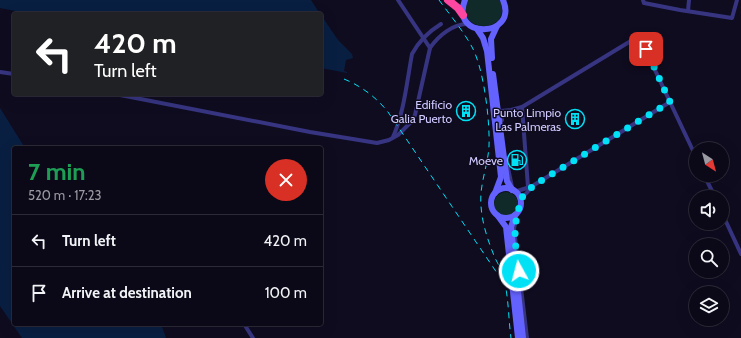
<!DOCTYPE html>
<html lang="en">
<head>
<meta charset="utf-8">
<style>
	body { margin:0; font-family:Cabin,sans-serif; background:#191725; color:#f1f3f6; height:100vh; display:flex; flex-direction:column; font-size:15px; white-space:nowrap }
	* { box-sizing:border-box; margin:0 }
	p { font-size:13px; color:#9a9aa2 }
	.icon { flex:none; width:22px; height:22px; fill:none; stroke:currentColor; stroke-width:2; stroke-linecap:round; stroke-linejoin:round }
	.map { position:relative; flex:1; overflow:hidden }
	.drawer { position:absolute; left:12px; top:146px; width:311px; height:180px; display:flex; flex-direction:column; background:#0b0918; border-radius:4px; box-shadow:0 4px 16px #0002,0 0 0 1px #2b2a37 }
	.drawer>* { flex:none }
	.guide { position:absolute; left:12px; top:12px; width:311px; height:84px; border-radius:4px; box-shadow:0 4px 16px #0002,0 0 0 1px #2b2a37; background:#202124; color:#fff; overflow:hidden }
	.needle { width:26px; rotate:144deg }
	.controls { position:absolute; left:689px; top:142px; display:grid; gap:8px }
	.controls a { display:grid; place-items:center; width:40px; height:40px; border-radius:50%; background:#0b0918; box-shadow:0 4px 16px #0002,0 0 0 1px #2b2a37; font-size:20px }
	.pin { position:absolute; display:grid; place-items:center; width:34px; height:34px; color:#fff; margin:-17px; border-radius:8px; box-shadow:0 2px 6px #0006 }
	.me { position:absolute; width:44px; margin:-22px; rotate:353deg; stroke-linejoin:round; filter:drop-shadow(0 0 3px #0008) }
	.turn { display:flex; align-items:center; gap:14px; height:84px; padding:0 16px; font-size:18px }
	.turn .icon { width:52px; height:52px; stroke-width:2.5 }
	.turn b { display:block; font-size:28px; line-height:34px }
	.round { display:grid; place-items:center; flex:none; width:42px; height:42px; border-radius:21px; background:#191725 }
	.head { display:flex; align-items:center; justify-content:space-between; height:68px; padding:0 16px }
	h1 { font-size:24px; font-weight:800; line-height:30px; color:#1e9e55 }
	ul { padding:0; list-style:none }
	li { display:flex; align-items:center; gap:12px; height:52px; padding:0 16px; border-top:1px solid #2b2a37 }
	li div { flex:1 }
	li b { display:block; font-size:15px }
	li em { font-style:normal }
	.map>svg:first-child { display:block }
	.green { fill:#0f2a29 }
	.water { fill:#091f42 }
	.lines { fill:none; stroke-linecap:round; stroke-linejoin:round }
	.street { stroke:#373581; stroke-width:4 }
	.secondary { stroke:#6462ff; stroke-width:6 }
	.highway { stroke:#ff46a1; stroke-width:8 }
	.rail { stroke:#00e1f6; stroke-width:1; stroke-dasharray:6 5; stroke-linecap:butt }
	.route { stroke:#00e1f6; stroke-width:7; stroke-dasharray:0 12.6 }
	.labels { text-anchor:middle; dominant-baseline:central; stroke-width:3; stroke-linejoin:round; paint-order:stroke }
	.poi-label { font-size:12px; fill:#d0cbff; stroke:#0f0c20; text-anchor:end }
</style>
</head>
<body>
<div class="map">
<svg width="741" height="338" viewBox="0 0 741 338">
	<rect width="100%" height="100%" fill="#0f0c20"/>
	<!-- green -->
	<g class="green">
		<path d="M468 0H500C514 36 452 33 468 0Z"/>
		<circle cx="506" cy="204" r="12"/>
	</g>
	<!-- water -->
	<g class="water">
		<path d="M0 0H311L320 14H31L0 8Z"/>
		<path d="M321 15 338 40 352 54 353 58 346 60 344 71 347 72V73L321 68Z"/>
		<path d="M0 108 25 148H14V324H161L166 338H22L0 306Z"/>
	</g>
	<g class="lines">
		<!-- street -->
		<g class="street">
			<path d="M398 0 430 48"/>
			<path d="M643 0 644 3 680 10 732 18 737 0"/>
			<path d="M688 11 689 0"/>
			<path d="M0 72 14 74"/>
			<path d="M115 94 310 132 377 143 389 140 398 135 412 121 415 115 430 48C438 36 454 23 468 24"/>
			<path d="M670 102 696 157"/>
			<path d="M502 120 501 111 511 110 522 107"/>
			<path d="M393 137C404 113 407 81 412 54 419 41 428 32 441 24"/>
			<path d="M508 168 512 187"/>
			<path d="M704 175 715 197"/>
			<path d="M514 192 530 187"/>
			<path d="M520 200 534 185 670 102 639 36 522 107 528 187"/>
			<path d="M517 212 514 229 527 338"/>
			<path d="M722 213 741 254"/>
			<path d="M244 324 253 338"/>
		</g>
		<!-- secondary -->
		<g class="secondary">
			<path d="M465 0C449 40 519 38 503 0"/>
			<path d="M477 29 483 38 487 51 501 177 495 193"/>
			<path d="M492 58 491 39 497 26"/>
			<path d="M493 74 507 181 512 190"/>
			<circle cx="506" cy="203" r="15"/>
			<path d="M515 215 511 227 523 338"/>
			<path d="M498 216 506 227 518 338"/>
		</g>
		<!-- highway -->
		<path class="highway" d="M448 0 458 8 463 15"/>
		<!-- rail -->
		<g class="rail">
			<path d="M439 0C450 15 464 32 472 47 484 69 490 121 489 146 488 166 479 185 481 206 482 222 487 238 493 253 495 259 499 265 502 272 509 294 508 316 511 338"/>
			<path d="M344 79C361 86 376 97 388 112L497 273"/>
		</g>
	</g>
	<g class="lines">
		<!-- route -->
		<path class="route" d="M519 271C516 248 512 231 519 208 520 205 520 202 521 199 524 194 530 189 534 185L670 102 646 49"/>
	</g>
	<!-- icons -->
	<defs>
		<symbol id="building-ring" viewBox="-11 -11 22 22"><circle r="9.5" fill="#0f0c20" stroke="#00e1f6" stroke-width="1.5"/><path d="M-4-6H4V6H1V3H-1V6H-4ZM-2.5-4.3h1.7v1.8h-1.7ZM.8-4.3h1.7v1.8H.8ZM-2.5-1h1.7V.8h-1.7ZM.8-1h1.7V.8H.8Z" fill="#00e1f6"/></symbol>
		<symbol id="fuel-ring" viewBox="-11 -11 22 22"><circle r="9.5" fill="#0f0c20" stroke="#00e1f6" stroke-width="1.5"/><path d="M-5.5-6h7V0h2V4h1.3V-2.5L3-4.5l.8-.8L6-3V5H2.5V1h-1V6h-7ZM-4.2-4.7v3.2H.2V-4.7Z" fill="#00e1f6"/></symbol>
	</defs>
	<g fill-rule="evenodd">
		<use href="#building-ring" x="455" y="100" width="22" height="22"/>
		<use href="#building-ring" x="564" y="108" width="22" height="22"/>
		<use href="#fuel-ring" x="506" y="149" width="22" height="22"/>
	</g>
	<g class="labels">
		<!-- poi labels -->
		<g class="poi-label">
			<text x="452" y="104">Edificio<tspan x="452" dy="14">Galia Puerto</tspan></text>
			<text x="561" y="112">Punto Limpio<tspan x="561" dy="14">Las Palmeras</tspan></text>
			<text x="503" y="160">Moeve</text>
		</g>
	</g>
</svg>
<div class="controls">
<a><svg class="needle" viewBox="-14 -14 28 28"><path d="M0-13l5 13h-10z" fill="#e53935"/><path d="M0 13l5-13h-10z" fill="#9a9aa2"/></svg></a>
<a><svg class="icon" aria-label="sound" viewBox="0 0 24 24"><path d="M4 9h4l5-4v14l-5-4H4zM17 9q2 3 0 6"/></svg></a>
<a><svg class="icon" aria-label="search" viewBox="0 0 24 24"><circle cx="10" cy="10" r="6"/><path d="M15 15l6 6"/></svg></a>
<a><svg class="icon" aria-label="layers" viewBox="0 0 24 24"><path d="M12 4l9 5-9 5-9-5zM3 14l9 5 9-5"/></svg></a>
</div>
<div class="pin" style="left:646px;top:49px;background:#d93025"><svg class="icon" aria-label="arrive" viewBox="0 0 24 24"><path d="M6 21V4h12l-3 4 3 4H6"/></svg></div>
<svg class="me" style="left:519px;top:271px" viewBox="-20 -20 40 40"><circle r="17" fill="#00e1f6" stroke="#fff" stroke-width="3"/><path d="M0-11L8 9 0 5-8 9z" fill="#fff"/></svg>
<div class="guide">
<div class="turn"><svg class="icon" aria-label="left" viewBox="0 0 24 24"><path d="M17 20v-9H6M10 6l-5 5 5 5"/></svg><div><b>420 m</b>Turn left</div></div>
</div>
<section class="drawer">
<div class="head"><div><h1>7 min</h1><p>520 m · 17:23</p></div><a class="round" style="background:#d93025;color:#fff"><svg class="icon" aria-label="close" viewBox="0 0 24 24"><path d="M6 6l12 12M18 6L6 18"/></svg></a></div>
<ul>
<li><svg class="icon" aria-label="left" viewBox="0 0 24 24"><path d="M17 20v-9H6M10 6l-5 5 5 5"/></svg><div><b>Turn left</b></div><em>420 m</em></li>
<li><svg class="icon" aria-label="arrive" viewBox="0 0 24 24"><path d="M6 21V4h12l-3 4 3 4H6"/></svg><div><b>Arrive at destination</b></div><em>100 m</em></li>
</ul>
</section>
</div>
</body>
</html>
